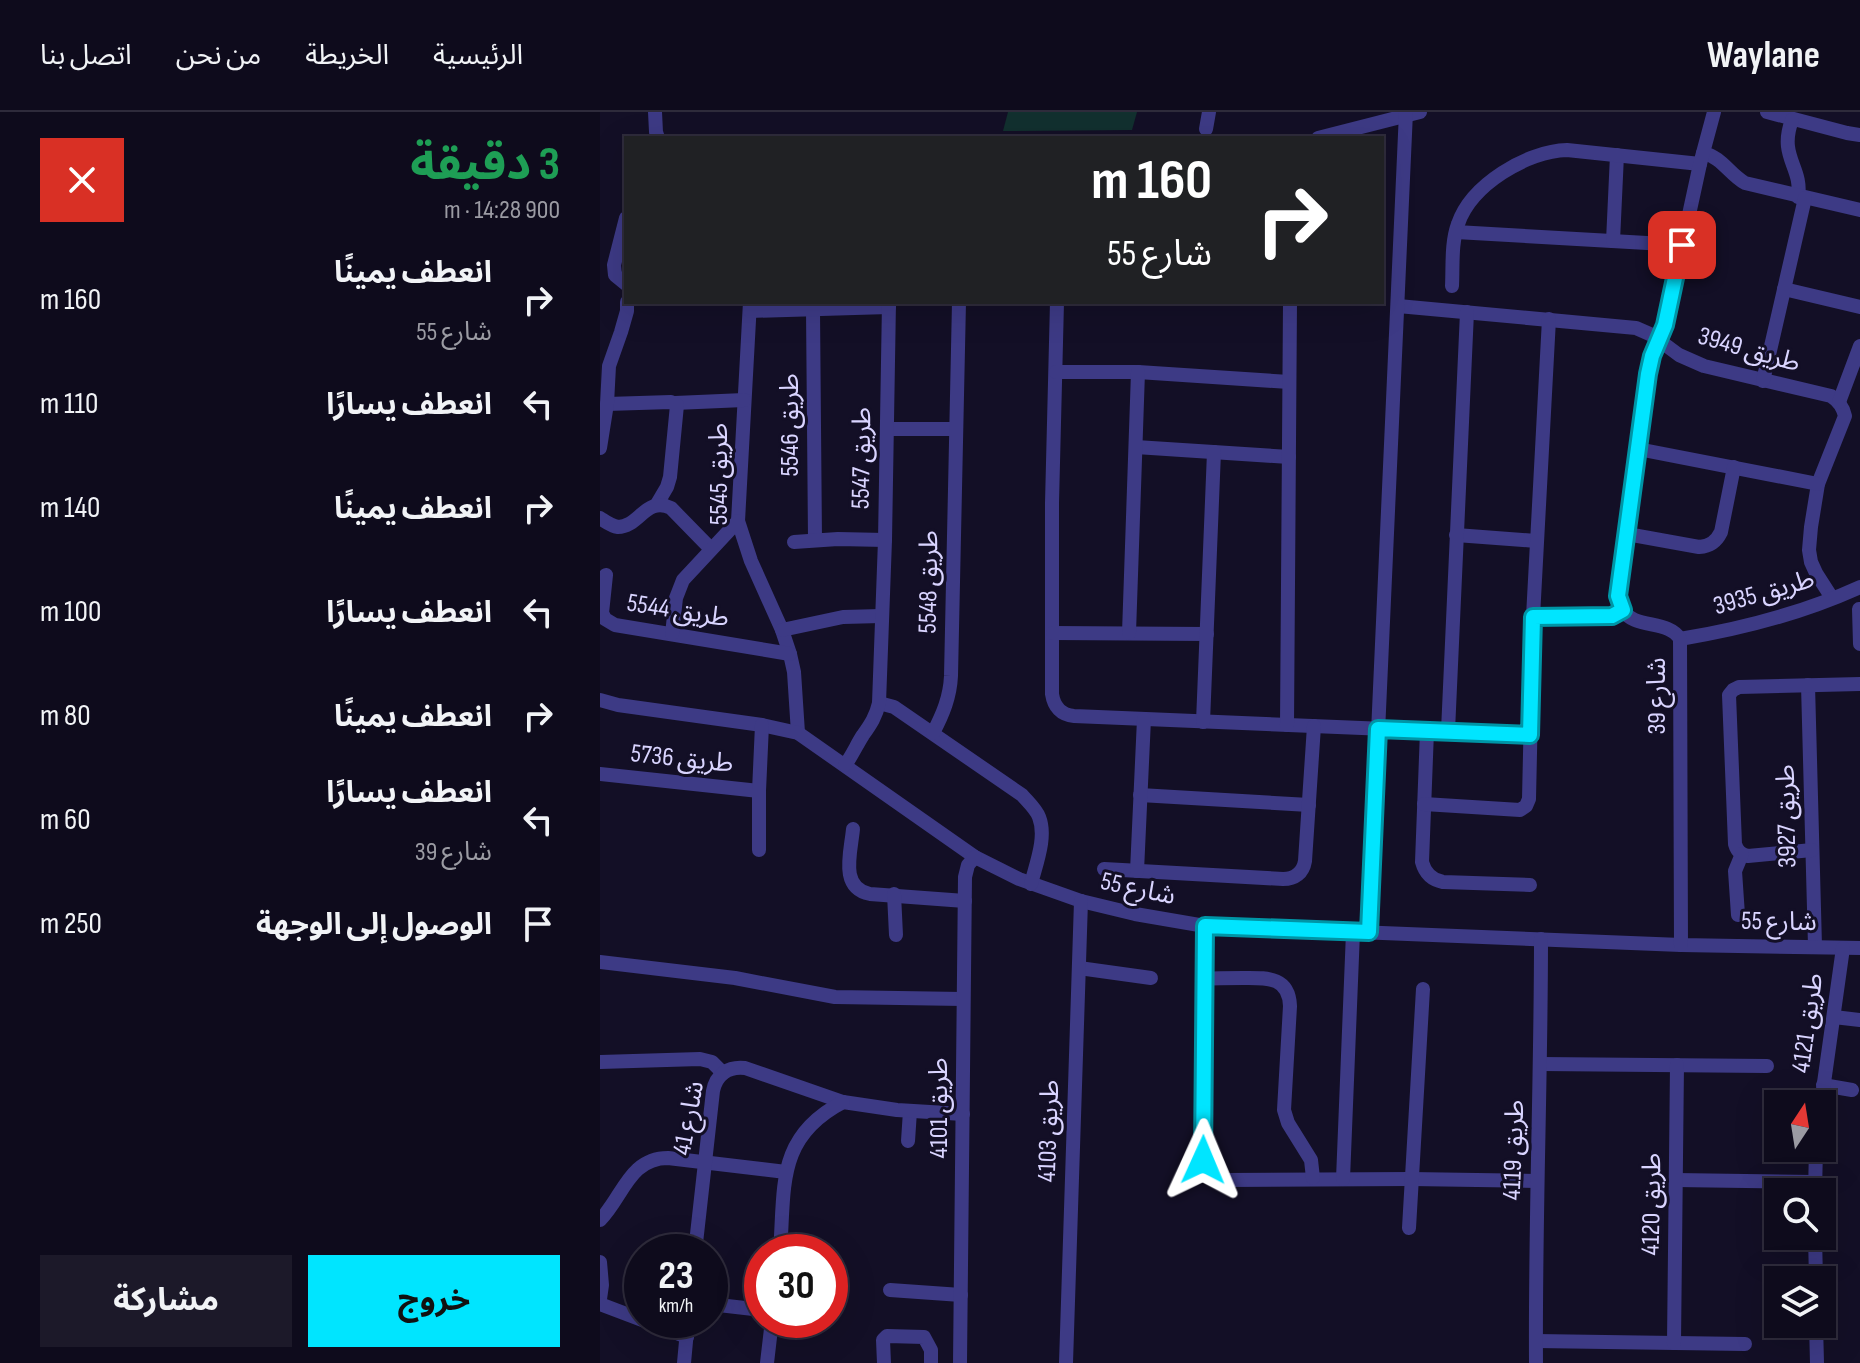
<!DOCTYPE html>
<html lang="ar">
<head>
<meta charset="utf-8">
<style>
	body { margin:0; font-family:"Sofia Sans Condensed","Noto Sans Arabic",sans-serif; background:#1c1929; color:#f1f3f6; direction:rtl; height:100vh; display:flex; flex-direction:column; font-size:30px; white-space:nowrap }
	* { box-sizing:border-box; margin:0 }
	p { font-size:26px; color:#9b9ba3 }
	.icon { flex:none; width:44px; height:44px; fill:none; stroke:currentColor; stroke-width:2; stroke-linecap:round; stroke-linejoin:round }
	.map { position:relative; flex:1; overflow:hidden; direction:ltr }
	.sheet { display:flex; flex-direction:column; background:#0e0b1c; width:600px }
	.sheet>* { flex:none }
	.top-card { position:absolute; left:24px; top:24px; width:760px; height:168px; border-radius:0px; box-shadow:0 8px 32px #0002,0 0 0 2px #2e2b3b; direction:rtl; background:#202124; color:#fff; overflow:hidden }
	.needle { width:52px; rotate:12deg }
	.fabs { position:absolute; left:1164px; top:978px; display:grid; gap:16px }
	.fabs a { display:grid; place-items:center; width:72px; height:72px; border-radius:0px; background:#0e0b1c; box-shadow:0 8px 32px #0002,0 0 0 2px #2e2b3b; font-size:40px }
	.speed { position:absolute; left:24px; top:1122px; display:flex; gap:16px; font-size:40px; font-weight:700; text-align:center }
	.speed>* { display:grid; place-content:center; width:104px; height:104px; border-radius:50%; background:#0e0b1c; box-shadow:0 8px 32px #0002,0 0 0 2px #2e2b3b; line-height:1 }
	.speed small { font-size:20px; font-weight:400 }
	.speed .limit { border:12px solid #d22; background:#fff; color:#111 }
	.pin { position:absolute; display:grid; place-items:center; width:68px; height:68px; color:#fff; margin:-34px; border-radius:16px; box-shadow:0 4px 12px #0006 }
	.me { position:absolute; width:88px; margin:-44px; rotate:1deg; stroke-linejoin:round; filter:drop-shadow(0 0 6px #0008) }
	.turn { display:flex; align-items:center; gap:28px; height:168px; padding:0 40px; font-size:36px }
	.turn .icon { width:104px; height:104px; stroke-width:2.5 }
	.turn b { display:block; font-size:56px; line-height:68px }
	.round { display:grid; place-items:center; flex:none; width:84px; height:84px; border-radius:0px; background:#1c1929 }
	.overview { display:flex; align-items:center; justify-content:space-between; height:136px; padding:0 40px }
	h1 { font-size:48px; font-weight:700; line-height:60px; color:#1e9e55 }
	.action { display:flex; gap:16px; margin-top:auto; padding:16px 40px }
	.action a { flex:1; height:92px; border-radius:0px; background:#00e5ff; color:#111; font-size:32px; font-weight:700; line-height:92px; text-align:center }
	.action a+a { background:#1c1929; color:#f1f3f6 }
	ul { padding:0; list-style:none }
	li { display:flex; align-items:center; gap:24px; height:104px; padding:0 40px }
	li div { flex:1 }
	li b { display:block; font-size:30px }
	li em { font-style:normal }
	header { display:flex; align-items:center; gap:48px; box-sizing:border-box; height:112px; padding:0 40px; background:#0e0b1c; border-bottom:2px solid #2e2b3b }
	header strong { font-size:38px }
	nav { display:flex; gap:44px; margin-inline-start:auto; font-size:28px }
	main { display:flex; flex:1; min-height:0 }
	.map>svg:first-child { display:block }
	.green { fill:#12302f }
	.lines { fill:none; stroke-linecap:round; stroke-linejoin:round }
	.minor { stroke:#3d3a85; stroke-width:14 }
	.route-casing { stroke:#0095a6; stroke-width:20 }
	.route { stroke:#00e5ff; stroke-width:14 }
	.labels { text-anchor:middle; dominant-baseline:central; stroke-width:6; stroke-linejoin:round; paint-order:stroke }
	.street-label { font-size:26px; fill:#d9d4ff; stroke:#130f26 }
</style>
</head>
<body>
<header>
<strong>Waylane</strong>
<nav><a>الرئيسية</a><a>الخريطة</a><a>من نحن</a><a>اتصل بنا</a></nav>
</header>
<main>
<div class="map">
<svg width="1260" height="1251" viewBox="0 0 1260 1251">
	<rect width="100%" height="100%" fill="#130f26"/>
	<!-- green -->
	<path class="green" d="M408 0H537L532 18 403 19Z"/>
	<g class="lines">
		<!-- minor -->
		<g class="minor">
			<path d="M55 0 56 20 58 26"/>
			<path d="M1167 0 1247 21 1260 23"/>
			<path d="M1192 8C1178 45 1203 55 1198 85"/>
			<path d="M606 17 609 0"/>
			<path d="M718 26 820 0"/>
			<path d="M1103 41C1122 45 1129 62 1145 71L1260 98"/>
			<path d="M26 106 14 153 15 163 26 172"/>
			<path d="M856 120 1082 133"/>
			<path d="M1013 129 1017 43"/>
			<path d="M852 174C853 154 851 131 858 112 871 73 927 39 967 38L1100 52"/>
			<path d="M1184 177 1260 195"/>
			<path d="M150 190 138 409 151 449 182 518 190 542 194 560 198 621"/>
			<path d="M457 190 452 391V582C454 595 461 603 474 604L930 623"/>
			<path d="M798 194 1036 216 1052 223 1079 243 1104 254 1231 284C1239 289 1243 295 1245 304L1218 372 1211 415 1209 438 1211 450 1216 461 1232 486"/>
			<path d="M213 198 215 428"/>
			<path d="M150 199 289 195"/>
			<path d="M456 260H538L689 270"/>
			<path d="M1163 269 1205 86"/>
			<path d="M1239 290 1260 234"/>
			<path d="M75 291 144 288"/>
			<path d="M7 292 71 290 77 293 70 365 67 375 57 392"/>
			<path d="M287 317H356"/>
			<path d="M536 335 689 345"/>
			<path d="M0 336 7 292 9 254 21 220 27 199V190"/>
			<path d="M1038 337 1218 372"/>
			<path d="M0 406C6 410 11 414 18 415 39 415 46 384 71 396L111 437"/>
			<path d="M1027 422 1099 435C1110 434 1116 430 1121 420L1134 355"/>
			<path d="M856 423 936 429"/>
			<path d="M194 430 238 427 285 428"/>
			<path d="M6 463 2 501 5 507 15 513 190 542"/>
			<path d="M1259 497 1260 532"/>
			<path d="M933 505 1008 504 1016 503 1023 498"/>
			<path d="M182 518 243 505 281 504"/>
			<path d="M453 521 607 522"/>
			<path d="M529 521 538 260"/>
			<path d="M72 522 76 486 83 468 138 409"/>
			<path d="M1080 527C1141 517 1203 501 1260 475"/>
			<path d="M1208 573 1215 834"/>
			<path d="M0 588 18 593 162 613 198 621 375 745 419 767 481 789 535 802 605 814 1081 833 1260 836"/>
			<path d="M279 591 294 595 422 683C428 690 436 697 439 705 447 725 436 752 431 772"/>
			<path d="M603 610 614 340"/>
			<path d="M687 613 690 190"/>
			<path d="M827 619 822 750C825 761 832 768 843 770L930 773"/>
			<path d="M848 619 867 200"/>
			<path d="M333 621C343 602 350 585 351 564L359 190"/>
			<path d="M245 653C252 644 257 632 263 623 271 612 276 604 279 591L285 428 289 190"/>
			<path d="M0 662 159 679"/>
			<path d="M540 683 709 693"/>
			<path d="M824 692 920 698 926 694 929 687 933 505 949 207"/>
			<path d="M253 717C251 740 239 776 270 782L365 789"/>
			<path d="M159 738V679L162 613"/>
			<path d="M1212 738 1148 744C1141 743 1137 739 1135 732L1129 583 1133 578 1139 575 1260 572"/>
			<path d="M504 757 683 767C695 767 703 761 705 749L714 614"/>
			<path d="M537 759 544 607"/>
			<path d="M294 782 296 823"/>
			<path d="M1138 803 1135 759 1142 742"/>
			<path d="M605 814 603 1048C606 1060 613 1066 626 1068L811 1067 937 1069"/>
			<path d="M769 820 806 0"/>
			<path d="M1081 833 1080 527C1068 507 1034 518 1022 497 1020 493 1020 489 1018 484L1050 253 1065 213 1100 52 1114 0"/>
			<path d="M0 850 135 866 235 885 363 887"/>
			<path d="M479 856 551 866"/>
			<path d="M604 867C617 866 630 866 643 866 666 866 689 864 690 894L684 998 688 1011 711 1048 713 1066"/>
			<path d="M1234 905 1260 908"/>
			<path d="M0 950 100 947 112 950 123 961"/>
			<path d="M941 952 1167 954"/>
			<path d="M1223 973 1252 978"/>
			<path d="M1221 992 1243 836"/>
			<path d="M308 1029 310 999"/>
			<path d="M743 1067 753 820"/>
			<path d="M1076 1068 1214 1070"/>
			<path d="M1215 1080 1216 1036"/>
			<path d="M0 1108C23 1085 29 1046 68 1046L186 1060"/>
			<path d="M809 1116 823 877"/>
			<path d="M1215 1124 1216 1168"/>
			<path d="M95 1140 113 979C116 963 128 954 145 956L243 990 297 998 363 1002"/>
			<path d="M180 1140C185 1074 176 1025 243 990"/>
			<path d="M0 1150 2 1173 0 1187"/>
			<path d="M290 1178 361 1183"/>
			<path d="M0 1192 87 1225"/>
			<path d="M110 1192 162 1198"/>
			<path d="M1216 1212 1217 1251"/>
			<path d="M936 1229 1145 1232"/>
			<path d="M1074 1231 1077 953"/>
			<path d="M84 1251 88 1208"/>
			<path d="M167 1251 172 1208"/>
			<path d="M284 1251 283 1228 287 1224 324 1225 331 1238V1251"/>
			<path d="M360 1251 365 765 368 753 375 745"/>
			<path d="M466 1251 481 789"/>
			<path d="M936 1251C935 1110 941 969 941 827"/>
		</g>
	</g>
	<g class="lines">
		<defs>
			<path id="route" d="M603 1048 605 814 769 820 778 617 930 623 933 505 1012 504 1023 498 1018 484 1048 262 1052 244 1065 213 1082 133"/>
		</defs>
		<!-- route casing -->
		<use href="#route" class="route-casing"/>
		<!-- route -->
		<use href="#route" class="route"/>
	</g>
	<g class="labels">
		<!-- street labels -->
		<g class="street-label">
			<text transform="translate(1149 238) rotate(16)">طريق 3949</text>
			<text transform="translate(190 313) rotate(-90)">طريق 5546</text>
			<text transform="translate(262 346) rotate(-89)">طريق 5547</text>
			<text transform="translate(119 362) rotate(-90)">طريق 5545</text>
			<text transform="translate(329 470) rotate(-89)">طريق 5548</text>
			<text transform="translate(1164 481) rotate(-16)">طريق 3935</text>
			<text transform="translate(78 499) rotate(9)">طريق 5544</text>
			<text transform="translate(1057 584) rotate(-90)">شارع 39</text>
			<text transform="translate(82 647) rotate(6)">طريق 5736</text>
			<text transform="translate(1187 704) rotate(-91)">طريق 3927</text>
			<text transform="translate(538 777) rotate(12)">شارع 55</text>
			<text transform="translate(1179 810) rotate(1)">شارع 55</text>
			<text transform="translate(1208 911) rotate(-82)">طريق 4121</text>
			<text transform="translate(339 996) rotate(-90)">طريق 4101</text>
			<text transform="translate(89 1006) rotate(-79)">شارع 41</text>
			<text transform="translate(449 1019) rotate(-88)">طريق 4103</text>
			<text transform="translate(914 1038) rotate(-88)">طريق 4119</text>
			<text transform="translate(1052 1092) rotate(-89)">طريق 4120</text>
		</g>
	</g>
</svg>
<div class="fabs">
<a><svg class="needle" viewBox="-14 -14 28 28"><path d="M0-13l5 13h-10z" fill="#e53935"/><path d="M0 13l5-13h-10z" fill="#9b9ba3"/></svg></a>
<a><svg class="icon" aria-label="search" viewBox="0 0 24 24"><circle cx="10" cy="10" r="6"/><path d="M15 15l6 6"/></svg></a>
<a><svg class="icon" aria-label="layers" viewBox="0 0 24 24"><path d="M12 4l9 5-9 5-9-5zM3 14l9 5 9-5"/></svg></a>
</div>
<div class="speed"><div>23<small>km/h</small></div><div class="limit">30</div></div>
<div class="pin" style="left:1082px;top:133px;background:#d93025"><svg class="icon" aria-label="arrive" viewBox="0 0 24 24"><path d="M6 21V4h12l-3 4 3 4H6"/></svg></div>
<svg class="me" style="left:603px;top:1048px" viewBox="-20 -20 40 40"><path d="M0-17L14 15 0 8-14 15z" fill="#00e5ff" stroke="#fff" stroke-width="4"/></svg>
<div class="top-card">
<div class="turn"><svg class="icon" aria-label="right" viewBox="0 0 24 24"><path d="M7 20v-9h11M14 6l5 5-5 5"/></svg><div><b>160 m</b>شارع 55</div></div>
</div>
</div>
<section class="sheet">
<div class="overview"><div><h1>3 دقيقة</h1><p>900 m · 14:28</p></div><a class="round" style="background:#d93025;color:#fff"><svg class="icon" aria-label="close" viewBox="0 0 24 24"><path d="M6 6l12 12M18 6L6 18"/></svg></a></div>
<ul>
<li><svg class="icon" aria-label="right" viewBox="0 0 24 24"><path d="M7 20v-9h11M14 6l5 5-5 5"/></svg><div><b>انعطف يمينًا</b><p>شارع 55</p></div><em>160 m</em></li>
<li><svg class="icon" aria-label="left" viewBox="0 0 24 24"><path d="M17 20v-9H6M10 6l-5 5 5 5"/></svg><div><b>انعطف يسارًا</b></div><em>110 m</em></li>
<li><svg class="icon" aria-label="right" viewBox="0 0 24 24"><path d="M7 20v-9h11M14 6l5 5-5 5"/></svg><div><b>انعطف يمينًا</b></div><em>140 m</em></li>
<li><svg class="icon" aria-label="left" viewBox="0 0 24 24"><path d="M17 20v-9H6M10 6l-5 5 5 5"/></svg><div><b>انعطف يسارًا</b></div><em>100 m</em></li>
<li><svg class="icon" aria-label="right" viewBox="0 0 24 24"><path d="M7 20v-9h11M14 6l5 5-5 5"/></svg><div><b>انعطف يمينًا</b></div><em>80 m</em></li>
<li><svg class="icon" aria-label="left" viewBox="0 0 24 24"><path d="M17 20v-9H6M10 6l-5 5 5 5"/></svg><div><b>انعطف يسارًا</b><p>شارع 39</p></div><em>60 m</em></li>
<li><svg class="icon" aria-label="arrive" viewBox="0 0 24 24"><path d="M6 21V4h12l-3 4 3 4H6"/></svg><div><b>الوصول إلى الوجهة</b></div><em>250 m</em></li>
</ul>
<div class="action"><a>خروج</a><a>مشاركة</a></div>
</section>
</main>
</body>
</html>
